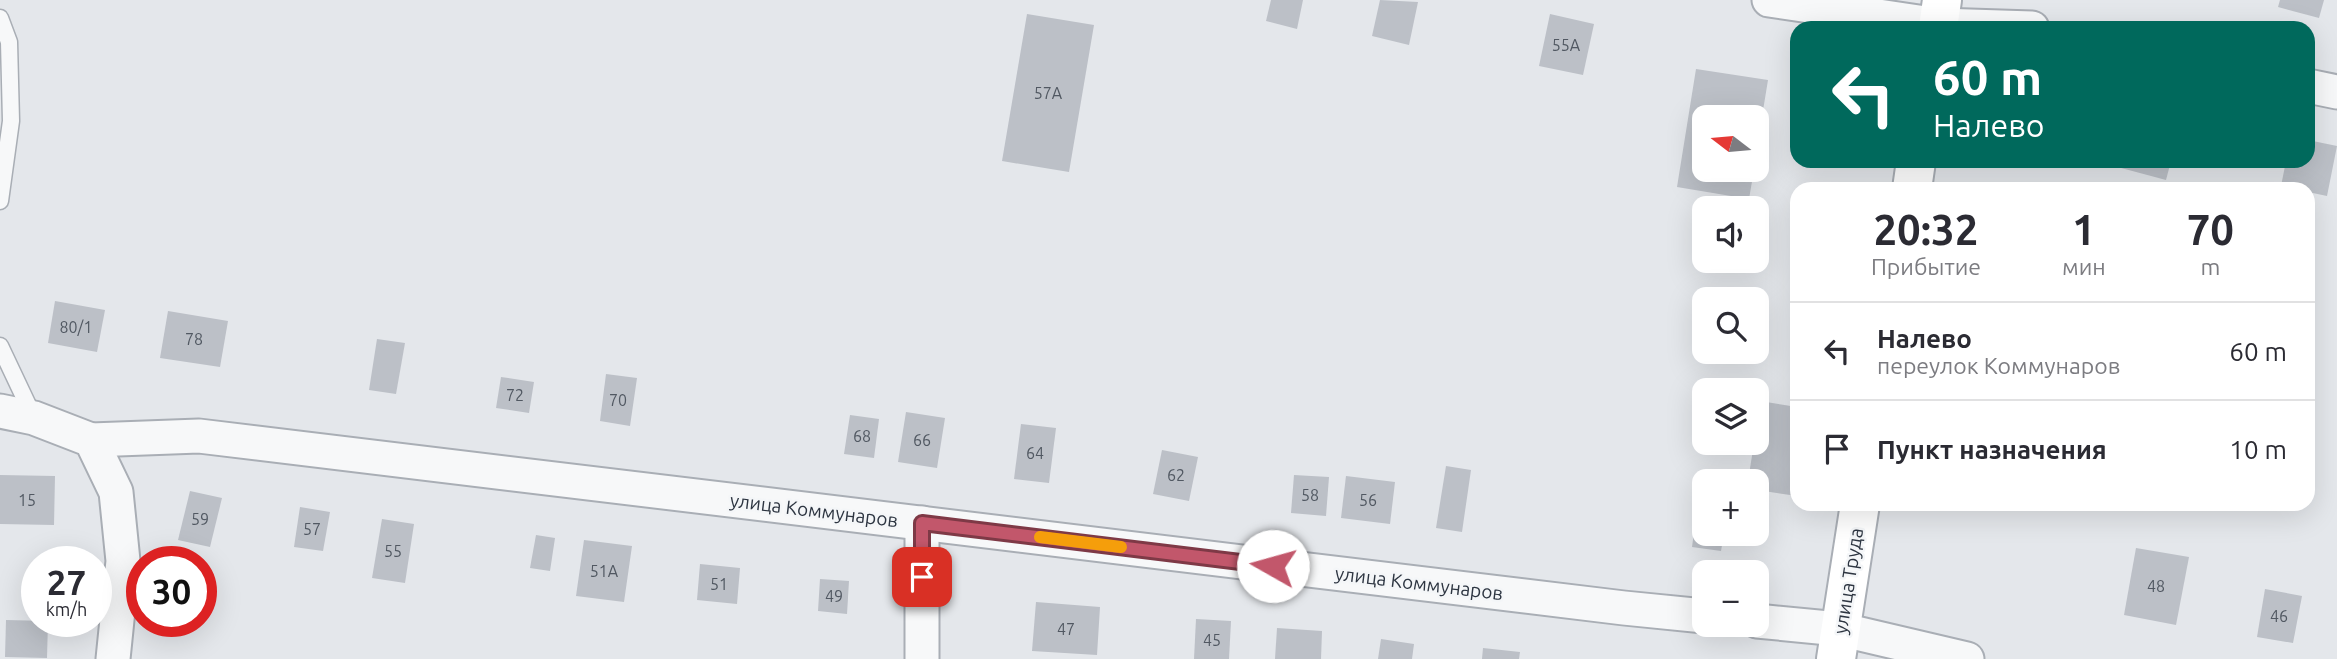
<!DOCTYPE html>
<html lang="ru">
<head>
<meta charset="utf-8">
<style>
	body { margin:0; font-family:Ubuntu,sans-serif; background:#f7f7f7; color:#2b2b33; height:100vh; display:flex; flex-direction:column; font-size:26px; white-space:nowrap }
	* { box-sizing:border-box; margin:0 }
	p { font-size:23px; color:#7c7c81 }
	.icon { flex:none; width:38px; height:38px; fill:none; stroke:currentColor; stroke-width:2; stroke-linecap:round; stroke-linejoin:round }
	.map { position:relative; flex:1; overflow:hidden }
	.details { position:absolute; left:1790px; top:182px; width:525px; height:329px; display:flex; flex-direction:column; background:#fff; border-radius:21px; box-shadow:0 7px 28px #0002 }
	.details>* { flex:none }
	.hud { position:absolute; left:1790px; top:21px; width:525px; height:147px; border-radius:21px; box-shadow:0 7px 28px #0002; background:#00695c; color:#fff; overflow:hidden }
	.needle { width:46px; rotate:286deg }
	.tools { position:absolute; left:1692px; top:105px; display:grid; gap:14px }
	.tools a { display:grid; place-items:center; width:77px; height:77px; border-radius:14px; background:#fff; box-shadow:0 7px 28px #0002; font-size:35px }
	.speed { position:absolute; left:21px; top:546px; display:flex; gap:14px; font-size:35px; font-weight:700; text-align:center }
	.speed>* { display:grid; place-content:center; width:91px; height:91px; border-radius:50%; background:#fff; box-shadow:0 7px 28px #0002; line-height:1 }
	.speed small { font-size:18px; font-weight:400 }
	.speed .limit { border:10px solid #d22; background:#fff; color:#111 }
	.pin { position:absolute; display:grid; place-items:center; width:60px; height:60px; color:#fff; margin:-30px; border-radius:14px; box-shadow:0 4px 10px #0006 }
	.me { position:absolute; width:77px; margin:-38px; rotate:277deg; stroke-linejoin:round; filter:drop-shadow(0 0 5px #0008) }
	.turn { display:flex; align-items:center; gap:24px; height:147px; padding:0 28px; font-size:32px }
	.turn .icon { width:91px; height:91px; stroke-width:2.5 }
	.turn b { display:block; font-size:49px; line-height:60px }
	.eta { display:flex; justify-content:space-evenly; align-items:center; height:119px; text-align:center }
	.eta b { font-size:42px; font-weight:700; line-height:49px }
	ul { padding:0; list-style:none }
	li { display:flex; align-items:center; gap:21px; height:98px; padding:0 28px; border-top:2px solid #e1e1e2 }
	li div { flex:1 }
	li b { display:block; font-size:26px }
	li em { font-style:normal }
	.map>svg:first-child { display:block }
	.building { fill:#bcc0c7 }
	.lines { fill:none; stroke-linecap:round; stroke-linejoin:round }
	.lane-casing { stroke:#a9aeb5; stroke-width:19 }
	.street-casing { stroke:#a9aeb5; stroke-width:37 }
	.secondary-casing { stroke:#a9aeb5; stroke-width:42 }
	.lane { stroke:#f7f8f9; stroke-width:16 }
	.street { stroke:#f7f8f9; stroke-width:33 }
	.secondary { stroke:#fff; stroke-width:38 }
	.route-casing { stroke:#7e3946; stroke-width:18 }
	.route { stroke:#c2576b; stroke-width:12 }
	.slow { stroke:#f59e0b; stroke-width:12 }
	.labels { text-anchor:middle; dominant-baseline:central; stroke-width:5; stroke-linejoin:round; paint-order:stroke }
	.number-label { font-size:16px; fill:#515862 }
	.street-label { font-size:19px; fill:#2d3541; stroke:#f4f6f8 }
</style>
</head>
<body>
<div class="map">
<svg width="2337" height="659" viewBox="0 0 2337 659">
	<rect width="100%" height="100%" fill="#e4e7eb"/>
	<!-- building -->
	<g class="building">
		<path d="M1271 0H1303L1297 29 1266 21Z"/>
		<path d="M1380 0 1418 2 1409 45 1372 36Z"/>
		<path d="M2280 0H2324L2319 18 2278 7Z"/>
		<path d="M1027 14 1094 25 1069 172 1002 161Z"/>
		<path d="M1550 14 1594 24 1583 75 1539 66Z"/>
		<path d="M1696 69 1768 80 1758 141 1757 117H1704V170H1754L1749 199 1677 187Z"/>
		<path d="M2308 140 2337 146 2327 196 2308 192V189L2281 186 2286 161H2308Z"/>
		<path d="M2095 161H2171L2166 180Z"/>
		<path d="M55 301 105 310 97 352 48 343Z"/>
		<path d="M168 311 228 321 220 367 160 358Z"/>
		<path d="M377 339 405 343 396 394 369 390Z"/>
		<path d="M606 374 637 378 630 426 600 421Z"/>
		<path d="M501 377 534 382 529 413 496 408Z"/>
		<path d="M1760 401 1797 407V496L1757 490V481H1748L1754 443H1757Z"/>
		<path d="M906 412 945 418 937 468 898 462Z"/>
		<path d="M850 415 879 419 874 458 844 454Z"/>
		<path d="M1021 424 1056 428 1049 483 1014 479Z"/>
		<path d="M1162 450 1198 457 1189 501 1153 494Z"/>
		<path d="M1446 466 1471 470 1462 532 1436 528Z"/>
		<path d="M0 475 55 476 54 525 0 524Z"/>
		<path d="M1294 475 1329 477 1326 516 1291 513Z"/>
		<path d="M1346 476 1395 482 1390 524 1341 518Z"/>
		<path d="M190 491 222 498 210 547 178 540Z"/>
		<path d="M1699 497 1704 498V534H1724L1721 551 1692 547Z"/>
		<path d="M300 507 330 512 323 551 294 547Z"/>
		<path d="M382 519 414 524 405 583 372 578Z"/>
		<path d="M536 535 555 538 550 571 530 568Z"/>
		<path d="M584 540 632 546 624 602 576 596Z"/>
		<path d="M2136 548 2189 557 2176 625 2124 615Z"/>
		<path d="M700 564 740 568 737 604 697 600Z"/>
		<path d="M820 579 849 581 847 614 818 611Z"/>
		<path d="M2265 589 2302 596 2293 643 2257 637Z"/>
		<path d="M1036 602 1100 607 1097 655 1032 651Z"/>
		<path d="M1196 619 1231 621 1229 659H1194Z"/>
		<path d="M6 620 48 621 47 658 5 657Z"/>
		<path d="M1277 628 1322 631 1321 659H1275Z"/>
		<path d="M1381 639 1414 644 1412 659H1378Z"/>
		<path d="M1483 648 1520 652 1519 659H1482Z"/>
	</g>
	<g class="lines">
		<defs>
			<g id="lane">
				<path d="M0 18 9 42 11 121 0 201"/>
				<path d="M0 346 34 418"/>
			</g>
			<g id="street">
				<path d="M1769 0 1939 25 2032 28"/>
				<path d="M2308 86 2337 92"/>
				<path d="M0 411 34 418 91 440 116 492 123 561 113 659"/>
				<path d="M91 440 199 436 1624 608 1704 616"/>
				<path d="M922 523V659"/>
				<path d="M1757 621 1839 629 1967 659"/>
			</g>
			<g id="secondary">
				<path d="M1938 28 1942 0"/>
				<path d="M1912 189 1916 161"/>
				<path d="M1836 659 1860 504"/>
			</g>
		</defs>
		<!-- lane casing -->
		<use href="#lane" class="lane-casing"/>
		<!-- street casing -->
		<use href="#street" class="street-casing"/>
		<!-- secondary casing -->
		<use href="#secondary" class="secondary-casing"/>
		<!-- lane -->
		<use href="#lane" class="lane"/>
		<!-- street -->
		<use href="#street" class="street"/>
		<!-- secondary -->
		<use href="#secondary" class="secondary"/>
	</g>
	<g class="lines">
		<defs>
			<path id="route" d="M922 577V523L1273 566"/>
		</defs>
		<!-- route casing -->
		<use href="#route" class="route-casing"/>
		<!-- route -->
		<use href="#route" class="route"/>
		<!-- slow -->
		<path class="slow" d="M1040 537 1121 547"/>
	</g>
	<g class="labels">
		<!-- number labels -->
		<g class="number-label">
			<text x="1566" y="45">55А</text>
			<text x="1048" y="93">57А</text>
			<text x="76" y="327">80/1</text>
			<text x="194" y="339">78</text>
			<text x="515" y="395">72</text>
			<text x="618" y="400">70</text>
			<text x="862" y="436">68</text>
			<text x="922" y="440">66</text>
			<text x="1035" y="453">64</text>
			<text x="1176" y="475">62</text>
			<text x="1310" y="495">58</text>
			<text x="27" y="500">15</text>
			<text x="1368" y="500">56</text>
			<text x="200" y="519">59</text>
			<text x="312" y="529">57</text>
			<text x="393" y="551">55</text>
			<text x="604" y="571">51А</text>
			<text x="719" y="584">51</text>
			<text x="2156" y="586">48</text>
			<text x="834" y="596">49</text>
			<text x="2279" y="616">46</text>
			<text x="1066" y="629">47</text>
			<text x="1212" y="640">45</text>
		</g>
		<!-- street labels -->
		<g class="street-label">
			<text transform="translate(814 510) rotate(7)">улица Коммунаров</text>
			<text transform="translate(1848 581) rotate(-81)">улица Труда</text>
			<text transform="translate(1419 583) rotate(7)">улица Коммунаров</text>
		</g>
	</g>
</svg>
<div class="tools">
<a><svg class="needle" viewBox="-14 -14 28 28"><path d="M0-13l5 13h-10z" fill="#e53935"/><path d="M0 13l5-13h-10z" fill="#7c7c81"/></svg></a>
<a><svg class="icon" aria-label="sound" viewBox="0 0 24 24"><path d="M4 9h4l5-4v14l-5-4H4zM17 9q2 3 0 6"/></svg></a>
<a><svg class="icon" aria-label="search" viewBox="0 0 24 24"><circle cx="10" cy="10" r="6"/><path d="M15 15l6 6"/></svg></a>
<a><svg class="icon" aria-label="layers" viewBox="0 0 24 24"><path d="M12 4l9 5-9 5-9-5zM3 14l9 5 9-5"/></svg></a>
<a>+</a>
<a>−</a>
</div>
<div class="speed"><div>27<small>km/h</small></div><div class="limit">30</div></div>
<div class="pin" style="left:922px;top:577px;background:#d93025"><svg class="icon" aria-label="arrive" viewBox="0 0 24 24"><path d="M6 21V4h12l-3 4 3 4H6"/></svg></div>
<svg class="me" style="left:1273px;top:566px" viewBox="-20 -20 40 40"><circle r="19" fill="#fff"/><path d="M0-13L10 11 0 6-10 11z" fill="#c2576b"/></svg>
<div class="hud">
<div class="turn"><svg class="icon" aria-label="left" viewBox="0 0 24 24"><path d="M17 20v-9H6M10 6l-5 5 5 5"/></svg><div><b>60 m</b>Налево</div></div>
</div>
<section class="details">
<div class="eta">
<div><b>20:32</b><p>Прибытие</p></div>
<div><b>1</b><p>мин</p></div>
<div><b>70</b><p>m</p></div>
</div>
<ul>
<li><svg class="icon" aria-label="left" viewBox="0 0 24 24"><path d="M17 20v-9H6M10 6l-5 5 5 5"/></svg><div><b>Налево</b><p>переулок Коммунаров</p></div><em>60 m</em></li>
<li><svg class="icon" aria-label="arrive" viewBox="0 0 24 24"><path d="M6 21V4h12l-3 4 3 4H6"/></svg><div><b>Пункт назначения</b></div><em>10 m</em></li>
</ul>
</section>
</div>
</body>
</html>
